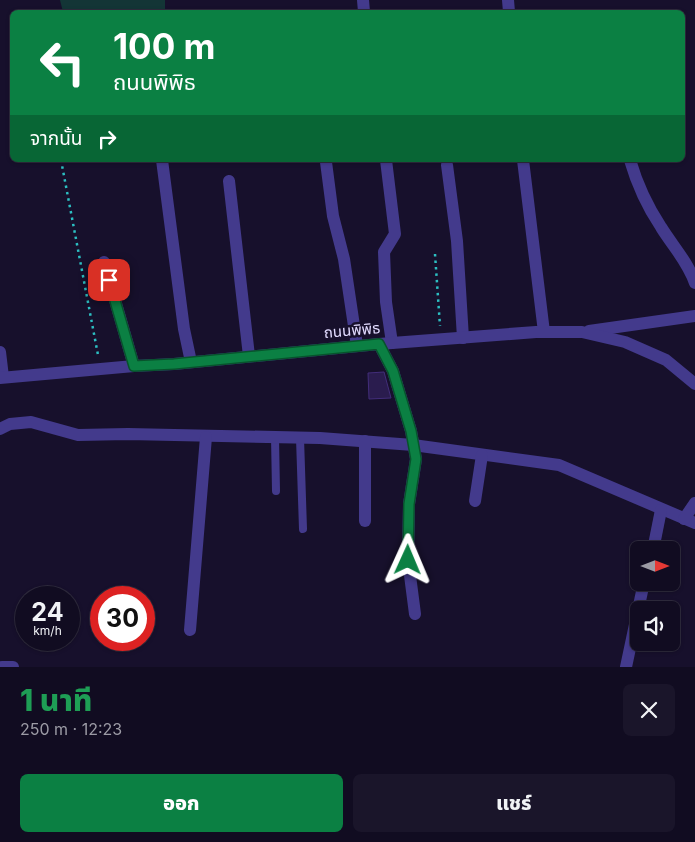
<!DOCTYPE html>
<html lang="th">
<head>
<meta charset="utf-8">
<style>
	body { margin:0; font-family:Inter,"Noto Sans Thai",sans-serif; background:#1a152a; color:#f1f3f6; height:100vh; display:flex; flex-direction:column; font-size:19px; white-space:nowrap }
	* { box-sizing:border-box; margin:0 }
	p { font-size:16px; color:#9c9ba5 }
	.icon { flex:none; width:28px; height:28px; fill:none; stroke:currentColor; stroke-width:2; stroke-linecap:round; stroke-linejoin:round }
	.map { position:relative; height:667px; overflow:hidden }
	.panel { display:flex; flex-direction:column; background:#110c21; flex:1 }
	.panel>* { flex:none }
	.top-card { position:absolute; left:10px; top:10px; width:675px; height:152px; border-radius:8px; box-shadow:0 1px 4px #0004,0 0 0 1px #302c3f; background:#0b8043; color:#fff; overflow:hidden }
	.needle { width:32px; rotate:90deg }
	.buttons { position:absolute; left:630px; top:541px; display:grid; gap:10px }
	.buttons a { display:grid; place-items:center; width:50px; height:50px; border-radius:8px; background:#110c21; box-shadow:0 1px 4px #0004,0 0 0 1px #302c3f; font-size:25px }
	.speed { position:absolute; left:15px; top:586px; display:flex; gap:10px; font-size:25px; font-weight:700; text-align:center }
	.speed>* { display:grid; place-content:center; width:65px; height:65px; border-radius:50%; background:#110c21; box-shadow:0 1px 4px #0004,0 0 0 1px #302c3f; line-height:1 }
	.speed small { font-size:12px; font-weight:400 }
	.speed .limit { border:8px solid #d22; background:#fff; color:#111 }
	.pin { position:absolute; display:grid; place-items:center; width:42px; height:42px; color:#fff; margin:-21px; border-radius:10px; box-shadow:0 2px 8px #0006 }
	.me { position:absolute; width:55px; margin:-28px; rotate:1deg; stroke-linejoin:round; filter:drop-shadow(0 0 4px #0008) }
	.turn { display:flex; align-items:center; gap:18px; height:105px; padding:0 20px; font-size:22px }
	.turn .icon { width:65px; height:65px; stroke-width:2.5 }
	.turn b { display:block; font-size:35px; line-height:42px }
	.then { display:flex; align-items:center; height:48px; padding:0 20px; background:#0003; gap:10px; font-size:19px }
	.round { display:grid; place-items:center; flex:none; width:52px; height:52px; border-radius:8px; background:#1a152a }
	.overview { display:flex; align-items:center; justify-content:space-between; height:85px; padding:0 20px }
	h1 { font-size:30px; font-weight:800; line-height:38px; color:#1e9e55 }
	.primary-button { display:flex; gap:10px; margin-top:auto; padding:10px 20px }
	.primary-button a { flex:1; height:58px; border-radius:8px; background:#0b8043; color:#fff; font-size:20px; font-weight:800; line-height:58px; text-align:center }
	.primary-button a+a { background:#1a152a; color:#f1f3f6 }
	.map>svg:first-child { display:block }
	.green { fill:#133536 }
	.building { fill:#2a1c4e; stroke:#422d7a }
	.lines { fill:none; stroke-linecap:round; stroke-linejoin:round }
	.path { stroke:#2cbfc2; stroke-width:2.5; stroke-dasharray:2.5 4; stroke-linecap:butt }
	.service { stroke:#433a8c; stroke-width:8 }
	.minor { stroke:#433a8c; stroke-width:12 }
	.tertiary { stroke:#433a8c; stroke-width:12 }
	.route-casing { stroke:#07532c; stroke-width:12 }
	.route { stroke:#0b8043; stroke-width:9 }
	.labels { text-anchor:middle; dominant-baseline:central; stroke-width:5; stroke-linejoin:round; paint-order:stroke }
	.street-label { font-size:15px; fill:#e2dbff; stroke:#17102c }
</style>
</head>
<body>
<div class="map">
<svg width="695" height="667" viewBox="0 0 695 667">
	<rect width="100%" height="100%" fill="#17102c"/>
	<!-- green -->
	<path class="green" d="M60 0H165V12H63Z"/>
	<!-- building -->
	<path class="building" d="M384 372 391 398 369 399 368 373Z"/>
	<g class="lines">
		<!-- path -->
		<g class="path">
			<path d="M61 160 98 355"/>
			<path d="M435 254 440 326"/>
		</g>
		<!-- service -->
		<g class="service">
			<path d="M275 437 276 491"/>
			<path d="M300 438 303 529"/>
		</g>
		<!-- minor -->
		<g class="minor">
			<path d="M363 0 364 12"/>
			<path d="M508 0 509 12"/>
			<path d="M162 160 184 329 191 362"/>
			<path d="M386 160 395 234 384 252 386 302 392 343"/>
			<path d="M523 160 544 332"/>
			<path d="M630 160C637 184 647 206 661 227 672 245 688 262 695 283"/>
			<path d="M326 162 333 216 344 259 357 346"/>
			<path d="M447 165 457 241 463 338"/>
			<path d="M229 181 249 356"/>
			<path d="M104 262 134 366"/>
			<path d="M379 344 393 371 411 431 416 459 409 504 408 560 415 614"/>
			<path d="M0 352 3 377"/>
			<path d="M0 429 10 424 31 422 78 435 128 434 320 438 413 445 559 465 695 523"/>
			<path d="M365 441V521"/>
			<path d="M475 501 482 455"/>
			<path d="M684 519 695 503"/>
			<path d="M653 550 661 510"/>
			<path d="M190 630 206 437"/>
			<path d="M2 667H13"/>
			<path d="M626 667 644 582"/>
		</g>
		<!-- tertiary -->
		<g class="tertiary">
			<path d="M589 331 695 316"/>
			<path d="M0 378 134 366 174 364 379 344 536 332H582L625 342 666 360 695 384"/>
		</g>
	</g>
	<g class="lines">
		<defs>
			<path id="route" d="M109 280 134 366 174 364 379 344 393 371 411 431 416 459 409 504 408 560"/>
		</defs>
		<!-- route casing -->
		<use href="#route" class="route-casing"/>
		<!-- route -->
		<use href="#route" class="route"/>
	</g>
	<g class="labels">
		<!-- street labels -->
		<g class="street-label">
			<text transform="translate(352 330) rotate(-5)">ถนนพิพิธ</text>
		</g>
	</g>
</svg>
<div class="buttons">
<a><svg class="needle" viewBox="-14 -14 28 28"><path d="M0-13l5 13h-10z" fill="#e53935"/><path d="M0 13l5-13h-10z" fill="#9c9ba5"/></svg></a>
<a><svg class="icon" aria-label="sound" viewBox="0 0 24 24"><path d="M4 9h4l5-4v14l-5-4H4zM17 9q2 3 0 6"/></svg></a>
</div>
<div class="speed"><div>24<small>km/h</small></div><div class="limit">30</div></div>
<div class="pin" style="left:109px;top:280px;background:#d93025"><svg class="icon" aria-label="arrive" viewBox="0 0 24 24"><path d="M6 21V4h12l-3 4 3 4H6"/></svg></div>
<svg class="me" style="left:408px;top:560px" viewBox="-20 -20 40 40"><path d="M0-17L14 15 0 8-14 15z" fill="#0b8043" stroke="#fff" stroke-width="4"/></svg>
<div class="top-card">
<div class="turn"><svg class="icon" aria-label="left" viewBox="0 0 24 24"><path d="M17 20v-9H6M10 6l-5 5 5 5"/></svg><div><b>100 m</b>ถนนพิพิธ</div></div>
<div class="then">จากนั้น<svg class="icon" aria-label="right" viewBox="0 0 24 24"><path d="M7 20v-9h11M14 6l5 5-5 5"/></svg></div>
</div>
</div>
<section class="panel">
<div class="overview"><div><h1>1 นาที</h1><p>250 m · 12:23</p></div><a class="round"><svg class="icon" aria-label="close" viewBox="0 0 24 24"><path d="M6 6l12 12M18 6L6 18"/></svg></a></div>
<div class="primary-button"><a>ออก</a><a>แชร์</a></div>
</section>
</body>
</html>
